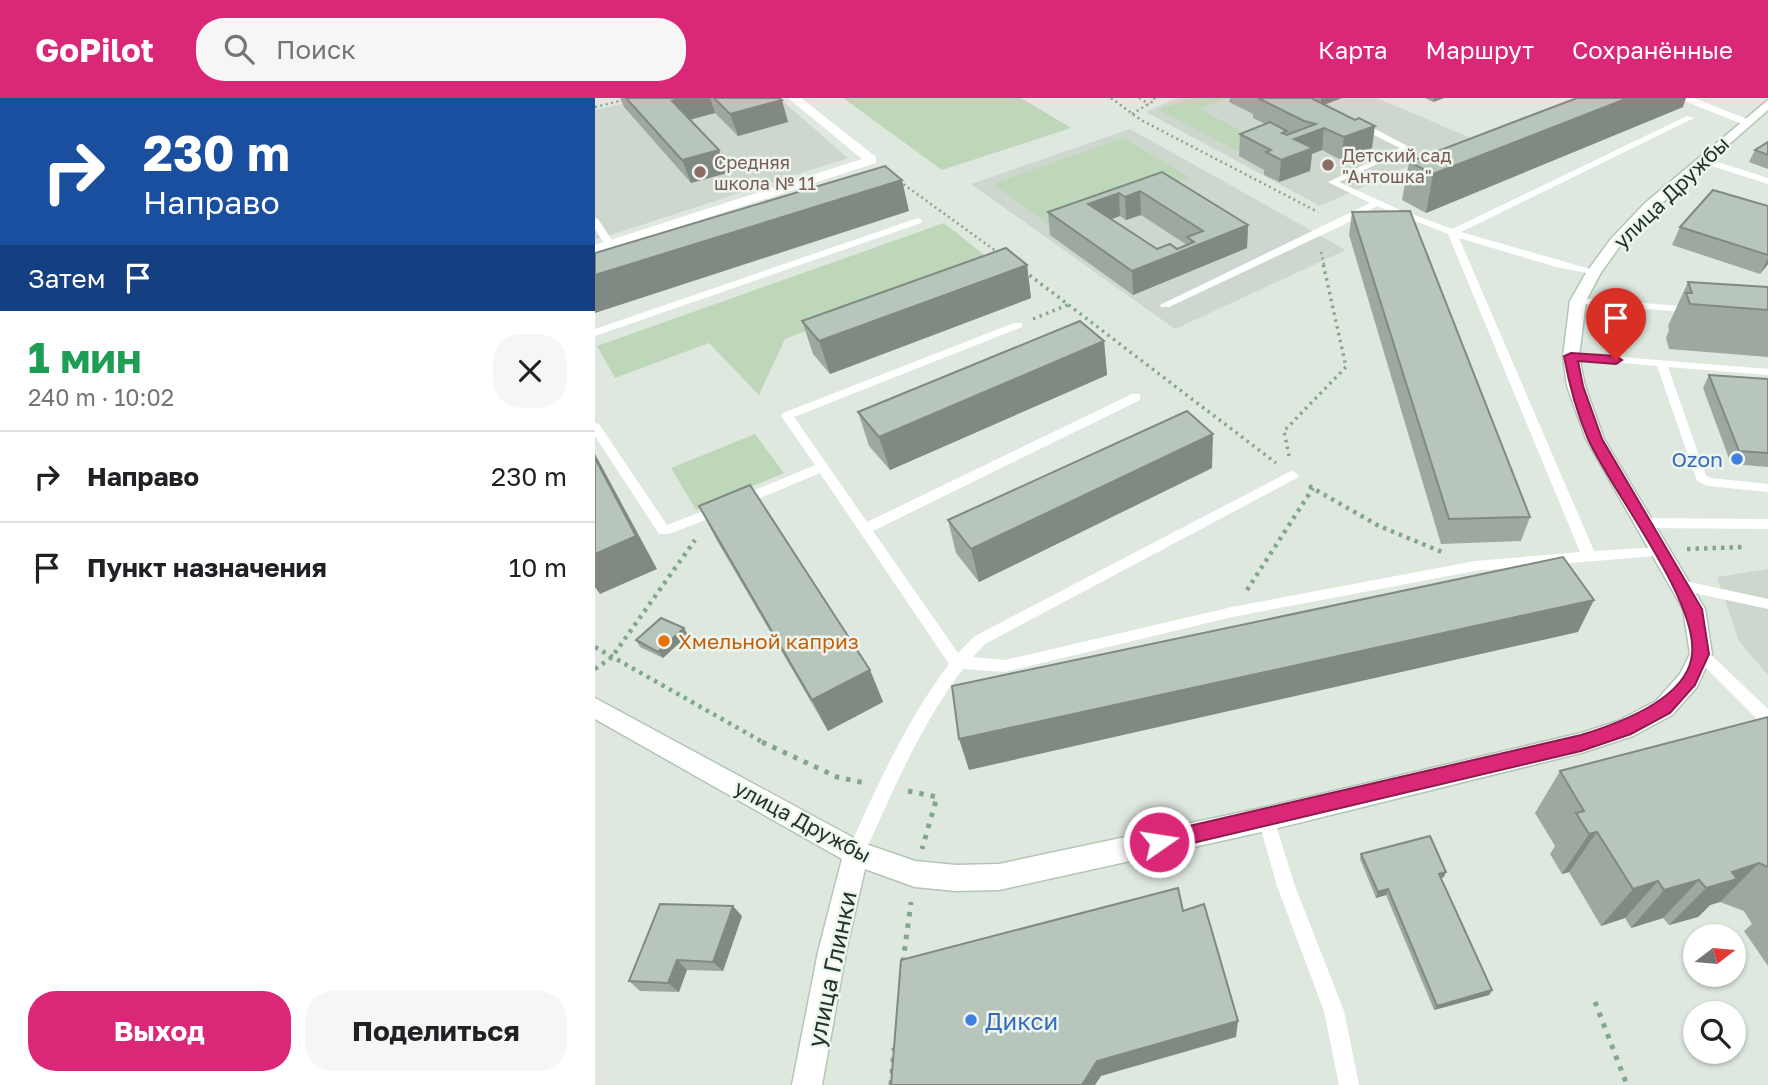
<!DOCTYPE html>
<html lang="ru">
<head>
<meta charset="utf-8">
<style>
	body { margin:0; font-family:"Golos Text",sans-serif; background:#f6f6f6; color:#202124; height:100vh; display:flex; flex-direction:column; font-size:26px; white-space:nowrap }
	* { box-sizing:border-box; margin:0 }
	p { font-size:23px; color:#757577 }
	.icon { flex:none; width:38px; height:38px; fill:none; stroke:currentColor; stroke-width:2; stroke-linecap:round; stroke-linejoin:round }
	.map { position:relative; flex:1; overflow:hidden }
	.details { display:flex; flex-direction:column; background:#fff; width:595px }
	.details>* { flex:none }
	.hud { background:#1a4fa0; color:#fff; overflow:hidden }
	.needle { width:46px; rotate:74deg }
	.buttons { position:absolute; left:1088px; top:826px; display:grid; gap:14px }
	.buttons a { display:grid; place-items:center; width:63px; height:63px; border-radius:50%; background:#fff; box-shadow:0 2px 5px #0004; font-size:35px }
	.pin { position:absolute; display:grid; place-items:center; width:60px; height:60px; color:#fff; margin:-72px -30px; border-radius:50% 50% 50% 0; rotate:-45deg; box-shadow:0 0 7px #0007 }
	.pin .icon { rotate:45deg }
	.me { position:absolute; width:77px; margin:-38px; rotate:77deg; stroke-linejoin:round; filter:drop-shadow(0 0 5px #0008) }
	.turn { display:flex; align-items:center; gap:24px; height:147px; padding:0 28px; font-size:32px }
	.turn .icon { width:91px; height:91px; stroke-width:2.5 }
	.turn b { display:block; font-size:49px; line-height:60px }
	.then { display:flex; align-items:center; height:66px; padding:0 28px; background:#0003; gap:14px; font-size:26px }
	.round { display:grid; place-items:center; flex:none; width:74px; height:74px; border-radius:28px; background:#f6f6f6 }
	.head { display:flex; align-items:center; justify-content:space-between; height:119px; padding:0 28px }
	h1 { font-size:42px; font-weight:700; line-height:52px; color:#1e9e55 }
	.primary-button { display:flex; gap:14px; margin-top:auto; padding:14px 28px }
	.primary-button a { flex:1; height:80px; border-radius:28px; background:#db2777; color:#fff; font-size:28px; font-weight:700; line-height:80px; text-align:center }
	.primary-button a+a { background:#f6f6f6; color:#202124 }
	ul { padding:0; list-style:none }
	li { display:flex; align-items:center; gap:21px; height:91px; padding:0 28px; border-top:2px solid #e0e0e0 }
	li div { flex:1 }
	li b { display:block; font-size:26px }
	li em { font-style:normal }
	header { display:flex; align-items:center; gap:42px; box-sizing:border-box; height:98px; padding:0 35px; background:#db2777; color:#fff }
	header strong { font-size:33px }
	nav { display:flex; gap:38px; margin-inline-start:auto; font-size:24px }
	.search { width:490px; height:63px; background:#f6f6f6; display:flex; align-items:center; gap:18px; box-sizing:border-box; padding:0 24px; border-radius:28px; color:#757577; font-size:26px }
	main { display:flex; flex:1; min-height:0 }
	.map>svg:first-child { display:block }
	.built { fill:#cdd7ce }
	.green { fill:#bed7b9 }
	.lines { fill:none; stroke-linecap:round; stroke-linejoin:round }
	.secondary-casing { stroke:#b3c6b6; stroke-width:3 }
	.path-far3 { stroke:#82a88b; stroke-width:2.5; stroke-dasharray:2 3.5; stroke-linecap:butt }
	.path-far2 { stroke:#82a88b; stroke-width:3.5; stroke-dasharray:2.5 4.5; stroke-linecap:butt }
	.path-far1 { stroke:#82a88b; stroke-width:4.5; stroke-dasharray:3.5 5; stroke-linecap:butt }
	.path { stroke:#82a88b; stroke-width:5; stroke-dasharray:4.5 7; stroke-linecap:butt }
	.lane { fill:#fff; fill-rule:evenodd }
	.street { fill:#fff; fill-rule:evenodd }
	.secondary { fill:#fff; fill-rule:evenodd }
	.wall { fill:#9da9a0; fill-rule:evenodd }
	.shaded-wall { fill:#808a82 }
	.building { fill:#b7c5ba; stroke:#808a82; stroke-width:2; fill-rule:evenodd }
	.route { fill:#db2777; stroke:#8e194d; stroke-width:2 }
	.education-dot { fill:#8d6e63; stroke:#eef5ee; stroke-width:2.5 }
	.shop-dot { fill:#3f7fe0; stroke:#eef5ee; stroke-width:2.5 }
	.food-dot { fill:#e8710a; stroke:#eef5ee; stroke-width:2.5 }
	.labels { text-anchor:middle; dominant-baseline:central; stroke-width:5; stroke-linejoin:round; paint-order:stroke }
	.far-education-label { font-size:18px; fill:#785e54; stroke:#eef5ee; text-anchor:start }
	.street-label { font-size:21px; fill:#223527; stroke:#eef5ee }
	.shop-label { font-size:21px; fill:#366cbe; stroke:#eef5ee; text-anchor:end }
	.food-label { font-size:21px; fill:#c56008; stroke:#eef5ee; text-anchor:start }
	.near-street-label { font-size:24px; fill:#223527; stroke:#eef5ee }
	.near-shop-label { font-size:24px; fill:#366cbe; stroke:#eef5ee; text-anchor:start }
</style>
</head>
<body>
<header>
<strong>GoPilot</strong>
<div class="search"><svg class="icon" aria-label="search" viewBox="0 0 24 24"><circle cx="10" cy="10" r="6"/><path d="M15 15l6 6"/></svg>Поиск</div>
<nav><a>Карта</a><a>Маршрут</a><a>Сохранённые</a></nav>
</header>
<main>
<section class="details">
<div class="hud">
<div class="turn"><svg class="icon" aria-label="right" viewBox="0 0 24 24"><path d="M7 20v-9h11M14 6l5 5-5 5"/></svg><div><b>230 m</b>Направо</div></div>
<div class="then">Затем<svg class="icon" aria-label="arrive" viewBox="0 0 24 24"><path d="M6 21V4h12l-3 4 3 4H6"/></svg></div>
</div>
<div class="head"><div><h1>1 мин</h1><p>240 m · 10:02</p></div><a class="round"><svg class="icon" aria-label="close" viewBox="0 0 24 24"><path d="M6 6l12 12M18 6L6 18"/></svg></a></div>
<ul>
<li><svg class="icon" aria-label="right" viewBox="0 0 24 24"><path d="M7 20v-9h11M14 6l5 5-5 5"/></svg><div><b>Направо</b></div><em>230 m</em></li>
<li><svg class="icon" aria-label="arrive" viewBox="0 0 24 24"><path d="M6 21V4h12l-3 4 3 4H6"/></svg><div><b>Пункт назначения</b></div><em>10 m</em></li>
</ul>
<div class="primary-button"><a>Выход</a><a>Поделиться</a></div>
</section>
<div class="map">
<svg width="1173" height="987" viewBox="0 0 1173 987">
	<rect width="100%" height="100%" fill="#dee8df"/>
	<!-- built -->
	<g class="built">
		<path d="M53 0H184L253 60 0 142V12Z"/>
		<path d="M582 0H782L876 40 725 108 551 14Z"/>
		<path d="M535 31 751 152 580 231 376 86Z"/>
		<path d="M1173 471V577L1144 543 1122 479Z"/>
	</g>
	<!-- green -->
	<g class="green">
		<path d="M248 0H426L476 30 347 72Z"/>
		<path d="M598 0H634L604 11 667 43 642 53 564 12Z"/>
		<path d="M528 40 595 79 458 130 398 86Z"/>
		<path d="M349 125 394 161 190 241 164 297 114 245 20 280 2 248Z"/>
		<path d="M160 336 189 375 101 412 76 370Z"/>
	</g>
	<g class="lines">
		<defs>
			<path id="secondary" d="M1173 2V12L1059 112 1025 148 1005 176 991 203 984 258 990 288 1009 341 1110 511 1117 556 1102 589 1077 617 1038 638 986 655 671 733 404 792 361 793 320 789 270 771 251 854 227 987H197L223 854 247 761 0 621V600L268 745 320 763 361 767 404 766 671 709 986 635 1023 623 1061 603 1085 576 1095 556 1088 511 991 341 972 288 968 258 975 203 991 175 1015 142 1049 106Z"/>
		</defs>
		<!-- secondary casing -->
		<use href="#secondary" class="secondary-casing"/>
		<!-- path-far3 -->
		<g class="path-far3">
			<path d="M516 0 546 22 723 114"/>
			<path d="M544 0 554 6"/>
			<path d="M0 9 37 0"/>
			<path d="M537 16 560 2 559 0"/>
			<path d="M304 83 405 156"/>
			<path d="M726 154 729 167"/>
		</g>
		<!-- path-far2 -->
		<g class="path-far2">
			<path d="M429 173 681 365"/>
			<path d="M438 221 475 206"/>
			<path d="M694 358 689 333 751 269 728 165"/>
		</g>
		<!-- path-far1 -->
		<g class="path-far1">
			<path d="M714 388 784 428 847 454"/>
			<path d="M1092 451 1150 449"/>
			<path d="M652 492 718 390"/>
			<path d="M0 549 171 646"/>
			<path d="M0 571 17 559 100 442"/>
		</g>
		<!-- path -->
		<g class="path">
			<path d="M167 644 242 679 270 685"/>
			<path d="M313 693 342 699 327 751"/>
			<path d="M308 864 316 804"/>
			<path d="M1000 904 1032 987"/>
			<path d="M296 987 299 950"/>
		</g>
		<!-- lane -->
		<g class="lane">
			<path d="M1092 18 1099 20 866 134 1002 173V177L961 169 864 140 999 453 1067 449 1074 454 1072 457 880 473 637 519 410 574 368 571C324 629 297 695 267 761L261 763 255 761 252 755C281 690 311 623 354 566L225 375 151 406H141L140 403 141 400 220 367 186 318 188 315 419 225H427V229L199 319 272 424 537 296H545V302L278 433 363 555 380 538 694 374 698 373 704 377 702 380 390 546 378 559 410 562 637 509 880 463 985 454 853 136 782 108 748 127 574 209H566L565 207 775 105 733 84 805 50 763 29V25H769L816 50 744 84 803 111 857 131Z"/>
			<path d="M1107 59 1173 80V86L1104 64 1103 62Z"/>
			<path d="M0 120 3 121 20 147 18 149 10 147 0 131Z"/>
			<path d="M323 120 328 123 326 125 0 238V231Z"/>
			<path d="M983 200 1100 209 1105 212 1100 215 979 205 978 203Z"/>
			<path d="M976 255 1173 271V277L1073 269 1111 378 1116 380 1173 386V394L1113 388 1102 383 1062 268 972 260V256Z"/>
			<path d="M0 325 4 326 72 427 124 407 129 409 130 412 129 415 74 436H64L0 338Z"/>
			<path d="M1050 420 1173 421V431L1050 430 1043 425Z"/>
			<path d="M1086 482 1173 501V511L1081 491 1079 487Z"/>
			<path d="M1106 550 1111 552 1173 611V628L1167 626 1101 560 1099 556 1101 552Z"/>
			<path d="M671 713 677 716 679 721 700 788 749 913 764 987H744L729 913 682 788 663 721 665 716Z"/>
		</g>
		<!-- street -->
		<g class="street">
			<path d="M193 0H206L281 59V65L0 156V147L267 61Z"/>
			<path d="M1082 0H1099L1157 23 1147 26Z"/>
		</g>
		<!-- secondary -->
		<use href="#secondary" class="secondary"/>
	</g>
	<!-- wall -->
	<g class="wall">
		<path d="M25 0H184L193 24 143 38 120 15 95 22 132 75 96 85 29 9Z"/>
		<path d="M635 0H747L729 6 777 50 746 62 727 52 717 56 715 73 684 84 669 77V72L644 58 645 36 670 26 658 20V16L634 4Z"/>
		<path d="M830 0H849L838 4Z"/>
		<path d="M1088 9 831 115 807 102 814 64Z"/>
		<path d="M1173 44V71L1154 64 1160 52Z"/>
		<path d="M567 74 653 127 652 150 538 197 455 137 453 114ZM546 117 592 147 582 151H562L516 121 525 118 531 122Z"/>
		<path d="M1173 108V166L1165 176 1077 147 1085 129Z"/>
		<path d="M757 114 935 419 926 443 846 446 754 137Z"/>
		<path d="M432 167 436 200 235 276 218 256 207 223Z"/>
		<path d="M1093 184 1173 189V259L1074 251 1071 240 1074 232 1073 228Z"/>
		<path d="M509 243 512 277 295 372 274 348 263 314Z"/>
		<path d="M1114 277 1173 281V369L1136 366 1108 290Z"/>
		<path d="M617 370 384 484 361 455 353 422Z"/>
		<path d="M104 408 275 572 288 604 233 633 121 441Z"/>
		<path d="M93 537 68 560 45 549 41 542Z"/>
		<path d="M1173 619V868L1149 833 1157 826 1149 813 1125 804 1115 807 1103 819 1074 827 1068 820 1036 830 1030 820 1006 828 974 774 967 776 955 756 960 748 940 715 965 673Z"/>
		<path d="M766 756 849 779 846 780 897 892 894 897 839 912 791 797 781 800 765 761Z"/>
		<path d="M147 818 128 873 92 872 84 894 45 893 34 883Z"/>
	</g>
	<!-- shaded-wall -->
	<g class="shaded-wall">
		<path d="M87 0H115L120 15 85 24 77 3Z"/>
		<path d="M726 0H747L726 8Z"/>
		<path d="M839 0H849L838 4Z"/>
		<path d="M1033 0H1091L1088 9 831 115 838 76Z"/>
		<path d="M187 2 193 24 143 38 135 16Z"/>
		<path d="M780 28 777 50 746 62 749 39Z"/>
		<path d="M729 30 727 52 717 56 715 73 684 84 686 62 699 41Z"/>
		<path d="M124 52 132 75 96 85 87 62Z"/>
		<path d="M307 82 314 113 0 215V177Z"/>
		<path d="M545 93 546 117 531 122 530 99Z"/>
		<path d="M524 95 525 118 495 129 493 106Z"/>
		<path d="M653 127 652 150 538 197 537 173Z"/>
		<path d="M1173 160V166L1165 176Z"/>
		<path d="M432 167 436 200 235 276 224 243Z"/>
		<path d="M509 243 512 277 295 372 284 339Z"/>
		<path d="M618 336 617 370 384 484 376 451Z"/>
		<path d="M0 356 62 471 5 496 0 489Z"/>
		<path d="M999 502 983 534 374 672 364 641Z"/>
		<path d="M89 530 93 537 68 560 63 554Z"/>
		<path d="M275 572 288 604 233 633 217 602Z"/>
		<path d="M1002 734 974 774 967 776 994 736Z"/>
		<path d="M1164 765 1125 804 1115 807 1103 819 1074 827 1111 790 1137 774Z"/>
		<path d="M851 774 849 779 841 781 844 776Z"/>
		<path d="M1104 782 1068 820 1036 830 1069 792Z"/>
		<path d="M1063 783 1030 820 1006 828 1038 791Z"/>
		<path d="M793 791 791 797 781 800 783 794Z"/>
		<path d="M138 808 147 818 128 873 118 864Z"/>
		<path d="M82 862 92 872 84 894 73 885Z"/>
		<path d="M897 892 894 897 839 912 842 908Z"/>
		<path d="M643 923 641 939 506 978 500 987H487L502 963Z"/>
	</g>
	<!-- building -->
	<g class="building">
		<path d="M31 0H87L77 3 124 52 87 62Z"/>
		<path d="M119 0H184L187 2 135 16Z"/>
		<path d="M663 0H716L760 22 764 20 780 28 749 39 729 30 699 41 718 50 686 62 671 54 676 52 645 36 675 24 692 33 687 35 692 37 721 26 709 23Z"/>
		<path d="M982 0H1033L838 76 814 64Z"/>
		<path d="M1173 44V57L1160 52Z"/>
		<path d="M290 68 307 82 0 177V155Z"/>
		<path d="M567 74 653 127 537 173 453 114ZM545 93 608 133 592 139 599 144 582 151 575 146 562 151 493 106 524 95 530 99Z"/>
		<path d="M1118 92 1173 108V157L1085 129Z"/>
		<path d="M815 113 935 419 854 421 757 114Z"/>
		<path d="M411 150 432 167 224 243 207 223Z"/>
		<path d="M1093 184 1173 189V212L1095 206 1091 195H1097Z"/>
		<path d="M485 223 509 243 284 339 263 314Z"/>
		<path d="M1114 277 1173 281V355L1144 353Z"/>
		<path d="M592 313 618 336 376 451 353 422Z"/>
		<path d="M0 360 41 438 0 456Z"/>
		<path d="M155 387 275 572 217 602 104 408Z"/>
		<path d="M968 459 999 502 364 641 357 588Z"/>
		<path d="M66 520 89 530 63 554 41 542Z"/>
		<path d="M1173 619V769L1164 765 1137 774 1142 781 1111 790 1104 782 1069 792 1063 783 1038 791 1002 734 994 736 981 715 989 713 965 673Z"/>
		<path d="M835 738 851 774 844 776 897 892 842 908 793 791 783 794 766 756Z"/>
		<path d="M583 790 588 813 609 806 643 923 502 963 487 987H296L306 862Z"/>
		<path d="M65 806 138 808 118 864 82 862 73 885 34 883Z"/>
	</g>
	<!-- route -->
	<path class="route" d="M976 255 1021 258 1027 262 1021 266 983 263 988 288 1007 341 1107 511 1114 556 1100 587 1075 615 1036 636 986 653 564 753 557 751 554 744 557 738 564 735 986 637C1022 626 1093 601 1097 556 1103 502 1017 394 993 341 982 315 974 286 969 258Z"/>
	<!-- markers -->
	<g class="education-dot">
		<circle cx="733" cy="67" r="7"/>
		<circle cx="105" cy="74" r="7"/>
	</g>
	<g class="shop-dot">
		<circle cx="1142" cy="361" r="7"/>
		<circle cx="376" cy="922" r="7"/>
	</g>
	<circle class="food-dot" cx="69" cy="543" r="7"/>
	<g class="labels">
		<!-- far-education labels -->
		<g class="far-education-label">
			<text x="747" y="57">Детский сад<tspan x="747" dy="21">"Антошка"</tspan></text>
			<text x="119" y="64">Средняя<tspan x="119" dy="21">школа № 11</tspan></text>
		</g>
		<!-- street labels -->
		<g class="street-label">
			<text transform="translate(1076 94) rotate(-44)">улица Дружбы</text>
			<text transform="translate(208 723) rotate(28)">улица Дружбы</text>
		</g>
		<!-- shop labels -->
		<g class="shop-label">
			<text x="1128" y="361">Ozon</text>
		</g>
		<!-- food labels -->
		<g class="food-label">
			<text x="83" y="543">Хмельной каприз</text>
		</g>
		<!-- near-street labels -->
		<g class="near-street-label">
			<text transform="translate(236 871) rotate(-78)">улица Глинки</text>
		</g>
		<!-- near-shop labels -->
		<g class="near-shop-label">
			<text x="390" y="922">Дикси</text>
		</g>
	</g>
</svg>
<div class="buttons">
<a><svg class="needle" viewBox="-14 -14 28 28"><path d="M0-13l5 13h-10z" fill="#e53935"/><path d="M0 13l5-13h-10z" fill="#757577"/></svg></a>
<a><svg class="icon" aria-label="search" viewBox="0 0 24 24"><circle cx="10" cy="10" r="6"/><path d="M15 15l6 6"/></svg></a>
</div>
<div class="pin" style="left:1021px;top:262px;background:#d93025"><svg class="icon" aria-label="arrive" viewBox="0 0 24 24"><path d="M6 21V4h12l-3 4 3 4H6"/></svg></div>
<svg class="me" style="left:564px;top:744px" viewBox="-20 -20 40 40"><circle r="17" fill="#db2777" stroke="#fff" stroke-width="3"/><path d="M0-11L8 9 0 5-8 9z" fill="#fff"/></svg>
</div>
</main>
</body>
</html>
